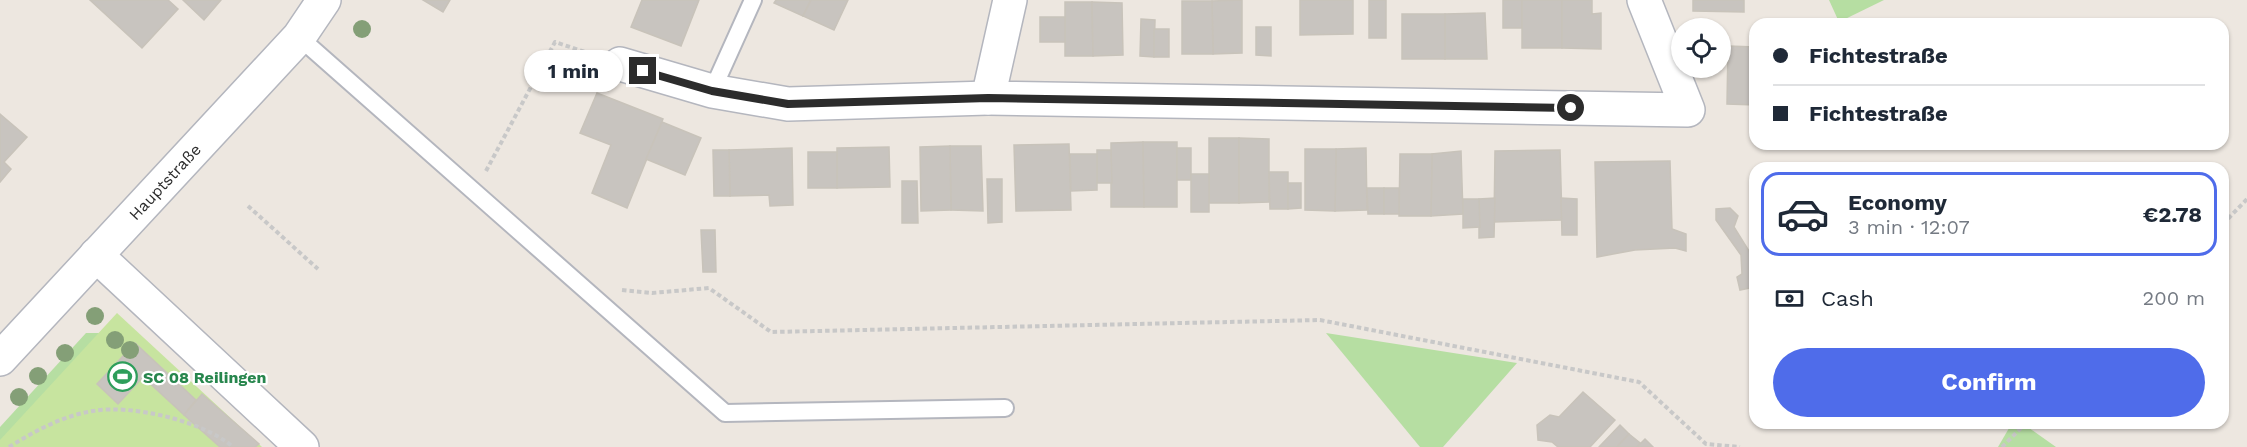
<!DOCTYPE html>
<meta charset="utf-8">
<style>
:root{--surface:#fff;--page:#f6f6f7;--text:#1f2937;--muted:#747a83;--line:#e0e1e3;--accent:#4f6cea}
body{margin:0;font-family:"Work Sans",sans-serif;background:var(--page);color:var(--text);height:100vh;display:flex;flex-direction:column;font-size:22px;white-space:nowrap}
*{box-sizing:border-box;margin:0}
p{font-size:20px;color:var(--muted)}
.icon{flex:none;width:33px;height:33px;fill:none;stroke:currentColor;stroke-width:2;stroke-linecap:round;stroke-linejoin:round}
.map{position:relative;flex:1;overflow:hidden}
.details{position:absolute;left:1749px;top:162px;width:480px;height:267px;display:flex;flex-direction:column;background:var(--surface);border-radius:18px;box-shadow:0 2px 4px #0004}
.details>*{flex:none}
.guide{position:absolute;left:1749px;top:18px;width:480px;height:132px;border-radius:18px;box-shadow:0 2px 4px #0004;display:grid;align-content:center;height:132px;padding:0 24px;background:var(--surface)}
.tools{position:absolute;left:1671px;top:18px;display:grid;gap:12px}
.tools a{display:grid;place-items:center;width:60px;height:60px;border-radius:50%;background:var(--surface);box-shadow:0 2px 4px #0004;font-size:30px}
.end{position:absolute;width:27px;height:27px;margin:-14px;border:8px solid #2c2c2c;background:#fff;box-shadow:0 0 0 3px #fff}
.from{border-radius:50%}
.bubble{position:absolute;height:42px;border-radius:21px;background:var(--surface);box-shadow:0 2px 4px #0004;font-size:20px;font-weight:700;line-height:42px;text-align:center}
.guide b{display:flex;align-items:center;gap:21px;height:57px;font-size:22px}
.guide b+b{border-top:2px solid var(--line)}
.guide i{width:15px;height:15px;background:var(--text)}
ul{padding:10px 0 0;list-style:none}
li{display:flex;align-items:center;gap:18px;height:84px;margin:0 12px 9px;padding:0 12px;border:3px solid var(--line);border-radius:18px}
li div{flex:1}
li b{display:block;font-size:22px}
li em{font-style:normal;font-weight:700}
li.selected{border-color:var(--accent)}
li>.icon{width:54px;height:54px;stroke-width:1.5}
.pay{display:flex;align-items:center;gap:15px;height:66px;padding:0 24px;font-size:22px}
.pay p{margin-inline-start:auto}
.button{display:flex;gap:12px;margin-top:auto;padding:12px 24px}
.button a{flex:1;height:69px;border-radius:36px;background:var(--accent);color:#fff;font-size:24px;font-weight:700;line-height:69px;text-align:center}
.map>svg:first-child{display:block}
.green{fill:#b6dea2}
.pitch{fill:#c7e49f}
.building{fill:#c8c4bf;stroke:#c8c3ba;stroke-width:1.5}
.lines{fill:none;stroke-linecap:round;stroke-linejoin:round}
.lane-casing{stroke:#b4b6be;stroke-width:20}
.street-casing{stroke:#b4b6be;stroke-width:36}
.secondary-casing{stroke:#b4b6be;stroke-width:36}
.path{stroke:#c8c8c8;stroke-width:4;stroke-dasharray:4.5 3;stroke-linecap:butt}
.lane{stroke:#fff;stroke-width:16}
.street{stroke:#fff;stroke-width:33}
.secondary{stroke:#fff;stroke-width:33}
.tree{fill:#849f77}
.route{stroke:#2c2c2c;stroke-width:8}
.labels{text-anchor:middle;stroke-width:4.5;stroke-linejoin:round;paint-order:stroke}
.street-label{font-size:16px;fill:#2c2c2c;stroke:#fff}
.leisure-label{font-size:16px;font-weight:bold;fill:#27864d;stroke:#fff;text-anchor:start}
</style>
<div class="map">
<svg width="2247" height="447" viewBox="0 0 2247 447">
<rect width="100%" height="100%" fill="#ede7e0"/>
<g class="green">
<polygon points="1829,0 1884,0 1839,22"/>
<polygon points="86,333 123,333 0,447 0,427"/>
<polygon points="1326,333 1517,363 1443,447 1420,447"/>
<polygon points="2012,423 2022,423 2056,447 1998,447"/>
</g>
<polygon class="pitch" points="117,313 262,447 0,447 0,440"/>
<g class="building">
<polygon points="90,0 168,0 178,9 142,48"/>
<polygon points="183,0 221,0 204,20"/>
<polygon points="423,0 450,0 443,12"/>
<polygon points="642,0 699,0 681,46 631,27"/>
<polygon points="776,0 811,0 803,16 774,3"/>
<polygon points="811,0 848,0 834,30 803,16"/>
<polygon points="1242,0 1242,53 1213,54 1212,1"/>
<polygon points="1300,0 1353,0 1353,34 1300,35"/>
<rect x="1369" y="0" width="17" height="38"/>
<rect x="1503" y="0" width="19" height="28"/>
<rect x="1522" y="0" width="40" height="48"/>
<polygon points="1562,0 1592,0 1592,14 1601,13 1601,49 1562,48"/>
<polygon points="1693,0 1744,0 1744,12 1693,11"/>
<polygon points="1182,1 1212,1 1213,54 1182,54"/>
<polygon points="1065,2 1092,2 1093,56 1065,56"/>
<polygon points="1092,2 1122,3 1123,55 1093,56"/>
<polygon points="1485,13 1487,59 1445,59 1445,14"/>
<rect x="1402" y="14" width="43" height="45"/>
<rect x="1040" y="17" width="25" height="25"/>
<polygon points="1141,19 1155,20 1154,57 1140,56"/>
<polygon points="1256,27 1271,27 1271,56 1256,55"/>
<rect x="1154" y="29" width="15" height="28"/>
<polygon points="1728,46 1755,47 1755,105 1727,104"/>
<polygon points="597,93 663,119 627,208 592,193 611,145 580,133"/>
<polygon points="0,114 27,137 4,162 11,169 0,182"/>
<polygon points="662,122 701,138 685,175 646,159"/>
<rect x="1209" y="138" width="30" height="65"/>
<polygon points="1239,138 1269,139 1269,202 1239,203"/>
<polygon points="1143,142 1144,207 1111,207 1111,143"/>
<polygon points="1143,142 1177,142 1177,207 1144,207"/>
<polygon points="1069,144 1071,210 1016,211 1014,145"/>
<polygon points="1844,144 1886,144 1886,148 1845,149"/>
<polygon points="950,146 981,146 983,211 951,210"/>
<polygon points="950,146 951,210 921,211 920,147"/>
<polygon points="889,147 890,187 837,188 837,148"/>
<polygon points="792,148 793,205 770,206 769,195 730,196 729,150"/>
<rect x="1177" y="148" width="14" height="32"/>
<polygon points="1366,148 1367,210 1335,211 1336,149"/>
<polygon points="1305,149 1336,149 1335,211 1305,210"/>
<polygon points="713,150 729,150 730,196 714,196"/>
<polygon points="1097,150 1111,150 1112,183 1097,183"/>
<polygon points="1560,150 1562,220 1494,222 1495,151"/>
<polygon points="1461,151 1463,214 1431,216 1432,154"/>
<rect x="808" y="152" width="29" height="36"/>
<polygon points="1070,154 1097,154 1097,190 1071,191"/>
<polygon points="1400,154 1432,154 1431,216 1399,216"/>
<polygon points="1670,161 1672,229 1686,234 1686,251 1675,248 1635,250 1597,257 1595,162"/>
<polygon points="1893,166 1893,168 1823,168"/>
<polygon points="1269,172 1288,172 1288,209 1270,209"/>
<rect x="1191" y="174" width="18" height="38"/>
<polygon points="987,179 1002,179 1002,222 988,223"/>
<polygon points="902,181 917,181 918,223 902,223"/>
<polygon points="1288,183 1301,183 1301,208 1288,209"/>
<polygon points="1367,188 1384,188 1384,214 1368,214"/>
<rect x="1384" y="188" width="15" height="26"/>
<polygon points="1495,198 1494,237 1479,238 1479,199"/>
<polygon points="1561,198 1577,199 1577,235 1562,235"/>
<polygon points="1463,199 1479,199 1480,227 1463,228"/>
<polygon points="1730,208 1738,216 1734,227 1752,256 1755,256 1755,287 1740,290 1737,277 1742,274 1741,255 1716,220 1716,209"/>
<polygon points="701,230 715,230 716,272 703,272"/>
<polygon points="135,343 196,400 184,415 143,377 118,404 97,384"/>
<polygon points="1583,392 1615,420 1590,447 1558,447 1552,442 1538,440 1537,425 1550,415 1559,417"/>
<polygon points="202,394 259,444 255,447 220,447 184,415"/>
<polygon points="1620,425 1629,434 1617,447 1599,447"/>
<polygon points="1629,434 1640,443 1637,447 1617,447"/>
<polygon points="1645,439 1653,447 1637,447"/>
</g>
<g class="lines">
<defs>
<g id="lane">
<polyline points="299,37 725,413 1005,408"/>
<polyline points="712,91 753,0"/>
</g>
<g id="street">
<polyline points="1010,0 988,98 1688,110 1644,0"/>
<polyline points="620,64 712,91 788,104 988,98"/>
<polyline points="96,255 302,447"/>
</g>
<g id="secondary">
<path id="s1" d="M0,359l299,-322 25,-37"/>
</g>
</defs>
<use href="#lane" class="lane-casing"/>
<use href="#street" class="street-casing"/>
<use href="#secondary" class="secondary-casing"/>
<g class="path">
<polyline points="486,171 555,42 591,54"/>
<polyline points="248,206 318,269"/>
<polyline points="2223,224 2247,199"/>
<polyline points="622,290 652,293 709,288 771,332 1320,320 1639,382 1706,444 1740,447"/>
<path d="M9,447c26,-16 53,-31 84,-36 39,-7 110,10 140,36"/>
<polyline points="2002,447 2026,423"/>
</g>
<use href="#lane" class="lane"/>
<use href="#street" class="street"/>
<use href="#secondary" class="secondary"/>
</g>
<g class="tree">
<circle cx="362" cy="29" r="9"/>
<circle cx="95" cy="316" r="9"/>
<circle cx="115" cy="340" r="9"/>
<circle cx="130" cy="350" r="9"/>
<circle cx="65" cy="353" r="9"/>
<circle cx="38" cy="376" r="9"/>
<circle cx="19" cy="397" r="9"/>
</g>
<g class="lines">
<polyline class="route" points="643,71 712,91 788,104 988,98 1571,108"/>
</g>
<defs>
<symbol id="stadium-ring" viewBox="-11 -11 22 22"><circle r="9.5" fill="#fff" stroke="#2e9e5b" stroke-width="1.5"/><path d="M0-5a6.5 5 0 1 0 0 10a6.5 5 0 1 0 0-10ZM-3.5-1.8h7v3.6h-7Z" fill="#2e9e5b"/></symbol>
</defs>
<g fill-rule="evenodd">
<use href="#stadium-ring" x="106" y="360" width="33" height="33"/>
</g>
<g class="labels">
<g class="street-label">
<text dy="6" stroke="none"><textPath href="#s1" startOffset="242">Hauptstraße</textPath></text>
</g>
<g class="leisure-label">
<text x="143" y="383">SC 08 Reilingen</text>
</g>
</g>
</svg>
<div class="tools">
<a><svg class="icon" aria-label="locate" viewBox="0 0 24 24"><circle cx="12" cy="12" r="6"/><path d="M12 2v4M12 18v4M2 12h4M18 12h4"/></svg></a>
</div>
<i class="end from" style="left:1571px;top:108px"></i>
<i class="end" style="left:643px;top:71px"></i>
<div class="bubble" style="left:524px;top:50px;width:99px">1 min</div>
<div class="guide">
<b><i class="from"></i>Fichtestraße</b>
<b><i></i>Fichtestraße</b>
</div>
<section class="details">
<ul>
<li class="selected"><svg class="icon" aria-label="car" viewBox="0 0 24 24"><path d="M5 17H2v-5l4-1 3-4h7l3 4 3 1v5h-3M9 17h6M6 11h13"/><circle cx="7" cy="17" r="2"/><circle cx="17" cy="17" r="2"/></svg><div><b>Economy</b><p>3 min · 12:07</p></div><em>€2.78</em></li>
</ul>
<div class="pay"><svg class="icon" aria-label="cash" viewBox="0 0 24 24"><path d="M3 7h18v10H3z"/><circle cx="12" cy="12" r="2"/></svg>Cash<p>200 m</p></div>
<div class="button"><a>Confirm</a></div>
</section>
</div>
